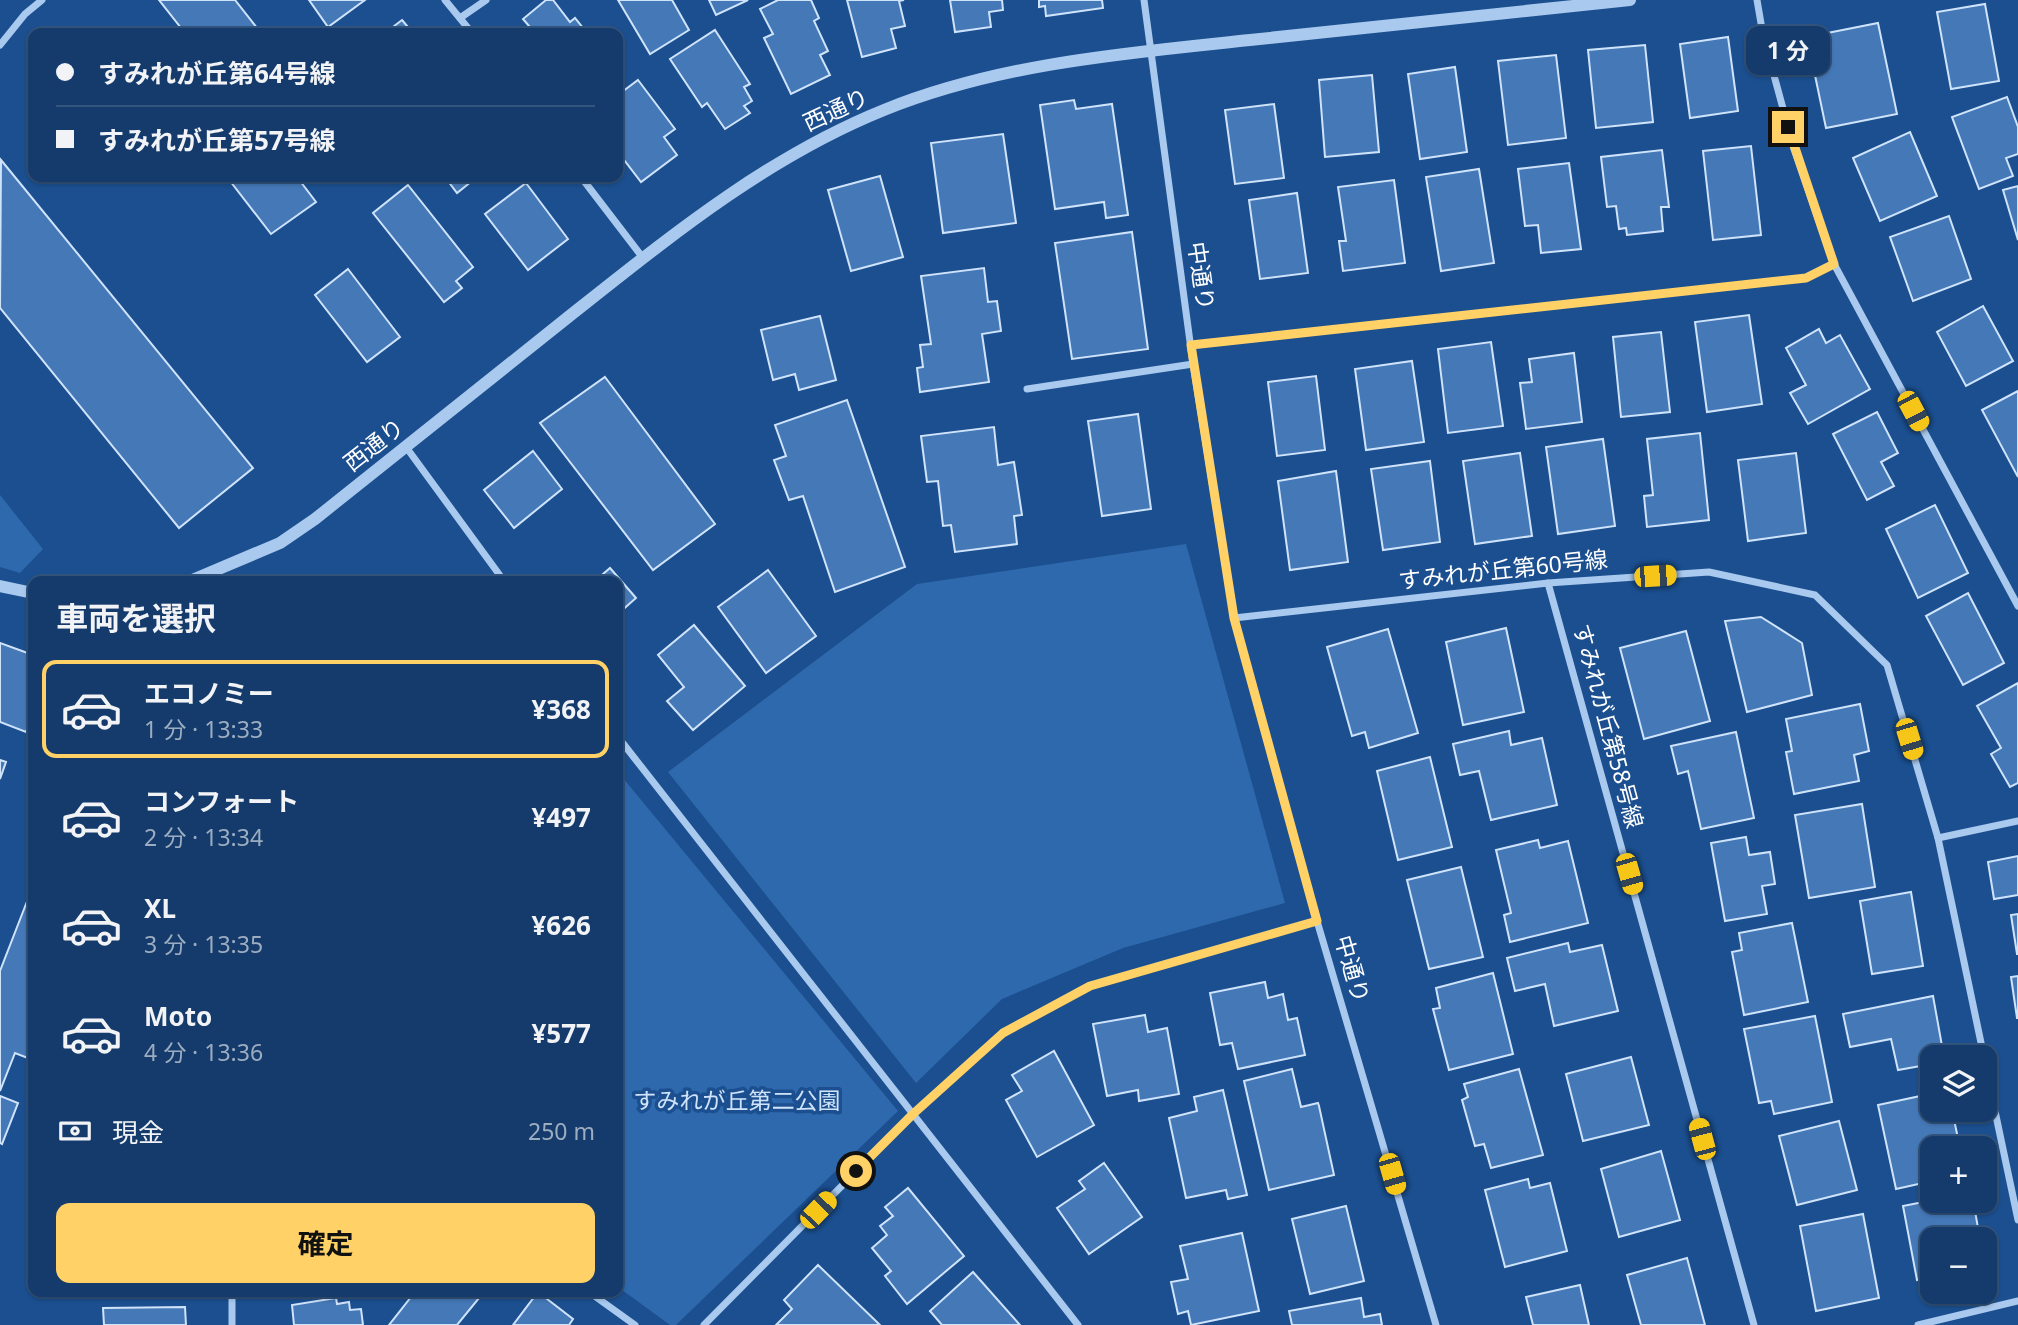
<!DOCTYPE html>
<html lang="ja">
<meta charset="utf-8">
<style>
:root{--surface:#143b6b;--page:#1d4271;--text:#f1f3f6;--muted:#9dadc1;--line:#33557e;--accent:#ffd166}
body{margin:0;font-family:"Noto Sans","Noto Sans JP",sans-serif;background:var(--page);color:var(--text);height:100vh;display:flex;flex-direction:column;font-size:26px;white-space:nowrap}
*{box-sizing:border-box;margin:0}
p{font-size:23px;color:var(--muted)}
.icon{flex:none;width:38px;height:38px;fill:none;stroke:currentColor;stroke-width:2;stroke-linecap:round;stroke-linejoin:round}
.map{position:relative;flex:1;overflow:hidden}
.drawer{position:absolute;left:28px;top:576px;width:595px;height:721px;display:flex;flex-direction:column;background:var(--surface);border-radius:14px;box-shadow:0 2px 5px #0004,0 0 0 2px var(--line)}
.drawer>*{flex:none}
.banner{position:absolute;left:28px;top:28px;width:595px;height:154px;border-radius:14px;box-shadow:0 2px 5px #0004,0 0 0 2px var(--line);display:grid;align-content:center;height:154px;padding:0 28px;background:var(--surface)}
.fabs{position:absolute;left:1920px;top:1045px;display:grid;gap:14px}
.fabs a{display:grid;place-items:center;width:77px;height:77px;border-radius:14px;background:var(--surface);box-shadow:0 2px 5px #0004,0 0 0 2px var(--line);font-size:35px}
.end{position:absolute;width:32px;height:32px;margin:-16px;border:9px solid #ffd166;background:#111;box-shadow:0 0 0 4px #111}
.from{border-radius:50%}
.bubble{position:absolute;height:49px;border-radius:14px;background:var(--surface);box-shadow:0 2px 5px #0004,0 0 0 2px var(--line);font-size:23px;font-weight:700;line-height:49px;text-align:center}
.car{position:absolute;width:21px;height:42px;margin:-21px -10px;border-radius:9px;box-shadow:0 0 5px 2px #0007;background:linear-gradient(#f5c518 24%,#345 0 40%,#f5c518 0 76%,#345 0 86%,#f5c518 0)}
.banner b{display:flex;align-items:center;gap:24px;height:66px;font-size:26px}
.banner b+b{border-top:2px solid var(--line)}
.banner i{width:18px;height:18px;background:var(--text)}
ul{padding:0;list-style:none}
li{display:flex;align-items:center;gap:21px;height:98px;margin:0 14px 10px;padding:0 14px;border:4px solid transparent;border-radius:14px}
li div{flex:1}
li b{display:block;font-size:26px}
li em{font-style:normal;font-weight:700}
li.selected{border-color:var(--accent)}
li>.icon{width:63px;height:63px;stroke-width:1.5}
h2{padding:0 28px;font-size:32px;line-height:84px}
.pay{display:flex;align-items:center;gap:18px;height:77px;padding:0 28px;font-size:26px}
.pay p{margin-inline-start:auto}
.button{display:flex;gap:14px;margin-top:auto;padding:14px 28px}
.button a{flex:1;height:80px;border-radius:14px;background:var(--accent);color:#111;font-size:28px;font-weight:700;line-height:80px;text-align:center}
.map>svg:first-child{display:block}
.green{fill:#2e69ad}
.building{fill:#4478b7;stroke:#cfe3fa;stroke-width:2}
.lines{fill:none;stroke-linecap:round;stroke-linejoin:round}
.minor{stroke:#a9c9ee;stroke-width:7}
.tertiary{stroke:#a9c9ee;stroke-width:12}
.route{stroke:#ffd166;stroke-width:9}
.labels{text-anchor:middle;stroke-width:7;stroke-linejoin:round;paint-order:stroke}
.street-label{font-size:23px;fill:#fff;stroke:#1b4f8f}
.park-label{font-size:23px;fill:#cfe3fa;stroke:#1b4f8f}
</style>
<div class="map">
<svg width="2018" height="1325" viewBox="0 0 2018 1325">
<rect width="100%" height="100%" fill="#1b4f8f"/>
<g class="green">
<polygon points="0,495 43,549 20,573 0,567"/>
<polygon points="1186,544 1285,903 1123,948 1002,999 916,1083 668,772 917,584"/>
<polygon points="618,772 898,1111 676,1325 670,1325 618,1287"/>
</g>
<g class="building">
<polygon points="159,0 235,0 261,33 185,33"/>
<polygon points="309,0 365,0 328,27"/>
<polygon points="546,0 553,0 570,22 575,18 587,33 535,33 523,19"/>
<polygon points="618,0 672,0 689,30 650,54"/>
<polygon points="709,0 748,0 716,15"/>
<polygon points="778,0 811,0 819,18 814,21 828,51 820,55 830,75 791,94 764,38 773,34 760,9"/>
<polygon points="847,0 904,0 899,1 905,26 891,29 896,48 862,57"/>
<polygon points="950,0 1002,0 1003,10 989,12 991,27 955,32"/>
<polygon points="1039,0 1102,0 1103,8 1046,16 1045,6 1039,7"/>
<polygon points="1985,4 1999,81 1951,89 1937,12"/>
<polygon points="402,20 413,33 385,33"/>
<polygon points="1878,23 1897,114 1826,128 1807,37"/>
<polygon points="715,30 750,84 744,87 752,101 744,106 750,113 725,129 707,103 702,107 670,59"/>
<polygon points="1728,37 1738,111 1690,118 1680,44"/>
<polygon points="1645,45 1653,122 1596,128 1588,50"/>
<polygon points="1556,55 1566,138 1508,145 1498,61"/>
<polygon points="1455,67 1467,152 1420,159 1408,74"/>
<polygon points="1372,75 1379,152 1325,157 1319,80"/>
<polygon points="638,80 675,129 664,137 677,155 641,182 618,152 618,95"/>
<polygon points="2007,97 2018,127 2018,154 2006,158 2013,176 1979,189 1952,117"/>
<polygon points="1074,100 1076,109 1112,104 1128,215 1106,218 1104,202 1055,209 1040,105"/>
<polygon points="1274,104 1284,178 1235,184 1225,110"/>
<polygon points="1910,132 1937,196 1880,221 1853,158"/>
<polygon points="1003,134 1016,223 943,233 931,143"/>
<polygon points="1751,146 1761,235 1713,240 1703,151"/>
<polygon points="1662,150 1669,207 1661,207 1663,231 1627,235 1626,228 1619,229 1616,206 1607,207 1601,157"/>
<polygon points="1,160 253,468 179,528 0,308"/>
<polygon points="1569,163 1581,249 1541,253 1538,225 1525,226 1518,169"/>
<polygon points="1479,169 1494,263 1441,271 1426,177"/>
<polygon points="880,176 903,257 851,271 828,190"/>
<polygon points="227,177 297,177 316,202 271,234"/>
<polygon points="445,177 477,177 457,193"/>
<polygon points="1394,180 1405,263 1343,271 1339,241 1346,241 1338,187"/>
<polygon points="526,183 568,239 528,270 485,214"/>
<polygon points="408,185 473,267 456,281 462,288 444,302 373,213"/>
<polygon points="2018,186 2018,240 2003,190"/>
<polygon points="1297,193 1308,273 1260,279 1249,200"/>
<polygon points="1949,216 1971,279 1913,301 1890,237"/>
<polygon points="1132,232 1148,349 1072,359 1055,243"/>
<polygon points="984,268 988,302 997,301 1001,331 982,334 989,382 920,392 917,368 923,367 920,345 931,344 921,276"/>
<polygon points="348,269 400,337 367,362 315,295"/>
<polygon points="1983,306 2013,361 1966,386 1937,332"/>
<polygon points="1749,315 1762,404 1707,412 1695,322"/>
<polygon points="820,316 836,380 799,390 795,374 773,380 761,330"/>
<polygon points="1819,329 1826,343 1840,335 1870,389 1808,424 1790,393 1806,385 1786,348"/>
<polygon points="1661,332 1670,412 1621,417 1613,337"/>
<polygon points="1491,342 1503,426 1448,433 1438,349"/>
<polygon points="1574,353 1582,422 1526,429 1520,383 1532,382 1529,359"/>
<polygon points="1412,361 1424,442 1366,450 1355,369"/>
<polygon points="1316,376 1325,450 1277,456 1268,382"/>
<polygon points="605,377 715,524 653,570 540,423"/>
<polygon points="2018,391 2018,477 1982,410"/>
<polygon points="847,400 905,567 835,592 803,496 789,500 774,460 786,456 775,425"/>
<polygon points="1877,412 1898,453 1881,462 1894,486 1867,500 1833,434"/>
<polygon points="1138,414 1151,509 1102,516 1088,421"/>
<polygon points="994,427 998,465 1014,462 1022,515 1014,516 1017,544 955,552 951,525 943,526 938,481 927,482 921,436"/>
<polygon points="1700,433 1709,520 1647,527 1644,496 1653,495 1647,439"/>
<polygon points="1603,439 1615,526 1558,534 1546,447"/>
<polygon points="533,451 562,489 514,528 484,490"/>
<polygon points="1520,453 1532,536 1475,544 1463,461"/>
<polygon points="1796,453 1806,533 1748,541 1738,460"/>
<polygon points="1430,461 1440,542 1383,550 1371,469"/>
<polygon points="1336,471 1348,562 1290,570 1278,481"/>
<polygon points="1935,505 1968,573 1918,598 1886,529"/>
<polygon points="610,568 636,598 618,614 618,581 595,581"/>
<polygon points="768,570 816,636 766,673 718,607"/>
<polygon points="1968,593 2004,663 1963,685 1926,616"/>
<polygon points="1761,617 1802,643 1812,695 1747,712 1725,621"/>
<polygon points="694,625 745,686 693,730 667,701 684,687 658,655"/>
<polygon points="1506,628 1524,712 1463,725 1446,642"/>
<polygon points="1388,629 1418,733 1369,748 1365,732 1352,736 1327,647"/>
<polygon points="1686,631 1710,721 1644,739 1620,648"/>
<polygon points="0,643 33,655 33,712 26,732 0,722"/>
<polygon points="2018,683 2018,783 2010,787 1991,754 2001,748 1977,706"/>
<polygon points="1860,704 1869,751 1854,755 1859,781 1794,794 1786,752 1792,751 1786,719"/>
<polygon points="1509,731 1511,745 1542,738 1557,805 1491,820 1479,771 1460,775 1453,744"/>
<polygon points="1736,732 1754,818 1701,829 1688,771 1678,774 1671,746"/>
<polygon points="1430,757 1452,847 1398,860 1377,771"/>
<polygon points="0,760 6,762 0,779"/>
<polygon points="1862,804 1875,887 1809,898 1795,815"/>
<polygon points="1746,837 1749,855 1770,852 1775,884 1762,886 1767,914 1725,921 1711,843"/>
<polygon points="1538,840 1540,848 1568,841 1588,923 1510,942 1504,915 1511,913 1496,850"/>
<polygon points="2018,856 2018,895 1994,899 1988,862"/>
<polygon points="1461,867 1483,957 1429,969 1407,880"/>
<polygon points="33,886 33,1060 15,1053 0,1091 0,971"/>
<polygon points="1911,892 1923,966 1872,974 1860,901"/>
<polygon points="2018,914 2018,954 2017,954 2011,915"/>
<polygon points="1792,923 1808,1002 1744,1015 1732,952 1742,950 1739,933"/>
<polygon points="1568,943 1570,952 1602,945 1618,1011 1554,1026 1545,984 1515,991 1507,958"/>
<polygon points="1493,973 1513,1054 1449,1070 1433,1009 1440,1008 1436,988"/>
<polygon points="2018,976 2018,1018 2017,1018 2011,977"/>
<polygon points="1265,982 1268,998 1283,994 1288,1020 1297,1018 1305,1055 1238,1069 1232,1043 1220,1045 1210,993"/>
<polygon points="1933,996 1944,1057 1932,1057 1932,1064 1898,1070 1891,1039 1850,1047 1843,1014"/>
<polygon points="1145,1015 1148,1032 1167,1028 1179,1094 1139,1101 1138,1090 1107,1096 1093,1024"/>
<polygon points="1815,1016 1832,1102 1774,1114 1771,1101 1759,1103 1744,1029"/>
<polygon points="1054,1051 1094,1125 1037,1157 1006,1100 1022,1091 1012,1075"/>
<polygon points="1631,1057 1649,1125 1583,1141 1566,1074"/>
<polygon points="1292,1069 1301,1107 1318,1103 1319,1106 1334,1175 1269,1190 1244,1081"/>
<polygon points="1519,1069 1543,1155 1491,1168 1484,1144 1475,1146 1462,1100 1468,1097 1464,1084"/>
<polygon points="1223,1090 1247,1195 1228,1199 1226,1190 1186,1198 1169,1118 1197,1111 1194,1097"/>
<polygon points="1925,1095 1930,1114 1952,1110 1960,1148 1932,1148 1932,1181 1896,1189 1878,1105"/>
<polygon points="0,1096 18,1103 2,1144 0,1143"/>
<polygon points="1839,1121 1857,1190 1797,1205 1779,1136"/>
<polygon points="1661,1151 1680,1220 1619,1237 1601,1169"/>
<polygon points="1104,1163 1142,1217 1089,1254 1057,1208 1085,1189 1079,1181"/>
<polygon points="1528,1179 1530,1188 1550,1183 1567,1251 1505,1267 1485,1190"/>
<polygon points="908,1188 964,1256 907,1304 885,1276 891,1271 872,1248 887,1235 880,1226 893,1216 885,1207"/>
<polygon points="1933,1200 1973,1200 1980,1239 1932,1239 1932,1277 1917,1280 1903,1206"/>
<polygon points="1346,1206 1364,1281 1310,1294 1292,1219"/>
<polygon points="1863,1214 1879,1298 1816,1311 1800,1226"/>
<polygon points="1242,1233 1259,1311 1191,1325 1188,1311 1178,1314 1171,1282 1188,1279 1180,1246"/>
<polygon points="1687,1258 1705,1325 1641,1325 1627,1275"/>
<polygon points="818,1265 880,1325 776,1325 792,1309 784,1300"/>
<polygon points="973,1272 1020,1325 942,1325 930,1311"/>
<polygon points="1580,1285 1589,1325 1533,1325 1526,1297"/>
<polygon points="415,1292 484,1292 457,1325 389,1325"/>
<polygon points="538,1292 573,1319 569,1325 513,1325"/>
<polygon points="336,1298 337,1304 349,1302 350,1310 361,1309 363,1325 294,1325 292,1305"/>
<polygon points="1361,1298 1364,1317 1380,1314 1382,1325 1292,1325 1289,1311"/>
<polygon points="185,1307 186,1325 104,1325 103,1308"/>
</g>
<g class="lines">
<g class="minor">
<polyline points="445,0 472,33"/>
<polyline points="1144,0 1193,364 1234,618 1317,921 1436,1325"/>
<polyline points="1757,0 1763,35 1794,149 1834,264 2018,606"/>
<polyline points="460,18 486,0"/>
<polyline points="0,45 25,14 42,0"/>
<polyline points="581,177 643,258"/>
<polyline points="1191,345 1806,278 1834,264"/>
<polyline points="1027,389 1193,364"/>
<polyline points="406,447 504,581"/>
<polyline points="1548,583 1754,1325"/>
<polyline points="1234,618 1548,583 1709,572 1815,595 1887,665 1938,838 1984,1057"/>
<polyline points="618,737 1078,1325"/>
<polyline points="1938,838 2018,821"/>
<polyline points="1984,1059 2018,1220"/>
<polyline points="232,1292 232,1325"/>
<polyline points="589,1292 635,1325"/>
<polyline points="704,1325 913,1114 1003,1033 1090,986 1317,921"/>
<polyline points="1918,1325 2018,1301"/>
</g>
<g class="tertiary">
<path d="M190,581l90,-38 35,-24c84,-66 168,-133 252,-201 100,-79 198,-160 317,-208 116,-47 243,-57 366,-70 127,-13 253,-27 380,-40"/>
<polyline points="0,586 33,593"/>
</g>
</g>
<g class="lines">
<polyline class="route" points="856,1171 913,1114 1003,1033 1090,986 1317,921 1234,618 1191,345 1806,278 1834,264 1788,127"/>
</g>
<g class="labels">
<g class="street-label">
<text transform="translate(836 110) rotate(-25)" y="8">西通り</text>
<text transform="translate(1201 276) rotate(82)" y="8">中通り</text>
<text transform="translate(374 445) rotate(-38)" y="8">西通り</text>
<text transform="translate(1503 570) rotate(-6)" y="8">すみれが丘第60号線</text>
<text transform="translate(1608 726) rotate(75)" y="8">すみれが丘第58号線</text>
<text transform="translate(1352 969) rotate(74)" y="8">中通り</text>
</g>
<g class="park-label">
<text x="737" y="1109">すみれが丘第二公園</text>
</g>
</g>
</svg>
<div class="fabs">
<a><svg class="icon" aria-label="layers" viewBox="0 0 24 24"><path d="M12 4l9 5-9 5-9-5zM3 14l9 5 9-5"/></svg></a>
<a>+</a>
<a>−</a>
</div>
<i class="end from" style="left:856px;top:1171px"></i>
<i class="end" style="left:1788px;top:127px"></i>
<div class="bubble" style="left:1746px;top:26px;width:84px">1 分</div>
<i class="car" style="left:1913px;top:411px;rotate:152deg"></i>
<i class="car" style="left:1655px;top:576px;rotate:86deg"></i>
<i class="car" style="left:1909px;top:739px;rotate:163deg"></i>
<i class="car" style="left:1629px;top:874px;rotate:164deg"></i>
<i class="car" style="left:1702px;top:1139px;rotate:345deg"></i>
<i class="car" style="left:1392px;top:1174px;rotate:164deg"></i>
<i class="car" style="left:818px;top:1210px;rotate:44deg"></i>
<div class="banner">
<b><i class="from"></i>すみれが丘第64号線</b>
<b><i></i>すみれが丘第57号線</b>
</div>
<section class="drawer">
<h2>車両を選択</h2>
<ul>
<li class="selected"><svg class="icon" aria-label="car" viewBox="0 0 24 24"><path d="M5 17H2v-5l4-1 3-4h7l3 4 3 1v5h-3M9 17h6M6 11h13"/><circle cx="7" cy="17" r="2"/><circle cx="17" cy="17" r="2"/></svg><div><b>エコノミー</b><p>1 分 · 13:33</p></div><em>¥368</em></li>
<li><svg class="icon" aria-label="car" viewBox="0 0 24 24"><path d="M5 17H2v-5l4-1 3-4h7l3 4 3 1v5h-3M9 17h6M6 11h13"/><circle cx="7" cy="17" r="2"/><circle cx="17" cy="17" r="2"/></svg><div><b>コンフォート</b><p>2 分 · 13:34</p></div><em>¥497</em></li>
<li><svg class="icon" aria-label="car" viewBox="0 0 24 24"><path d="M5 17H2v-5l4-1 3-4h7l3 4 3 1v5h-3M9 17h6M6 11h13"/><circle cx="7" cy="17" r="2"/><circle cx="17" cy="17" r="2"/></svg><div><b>XL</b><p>3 分 · 13:35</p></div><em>¥626</em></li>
<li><svg class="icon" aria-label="car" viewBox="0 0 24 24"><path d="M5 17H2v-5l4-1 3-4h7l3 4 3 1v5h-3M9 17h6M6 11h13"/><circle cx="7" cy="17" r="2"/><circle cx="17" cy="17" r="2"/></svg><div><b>Moto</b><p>4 分 · 13:36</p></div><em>¥577</em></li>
</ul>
<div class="pay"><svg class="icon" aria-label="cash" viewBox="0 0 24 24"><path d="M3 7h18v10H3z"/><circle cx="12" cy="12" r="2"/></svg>現金<p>250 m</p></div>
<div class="button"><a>確定</a></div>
</section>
</div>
